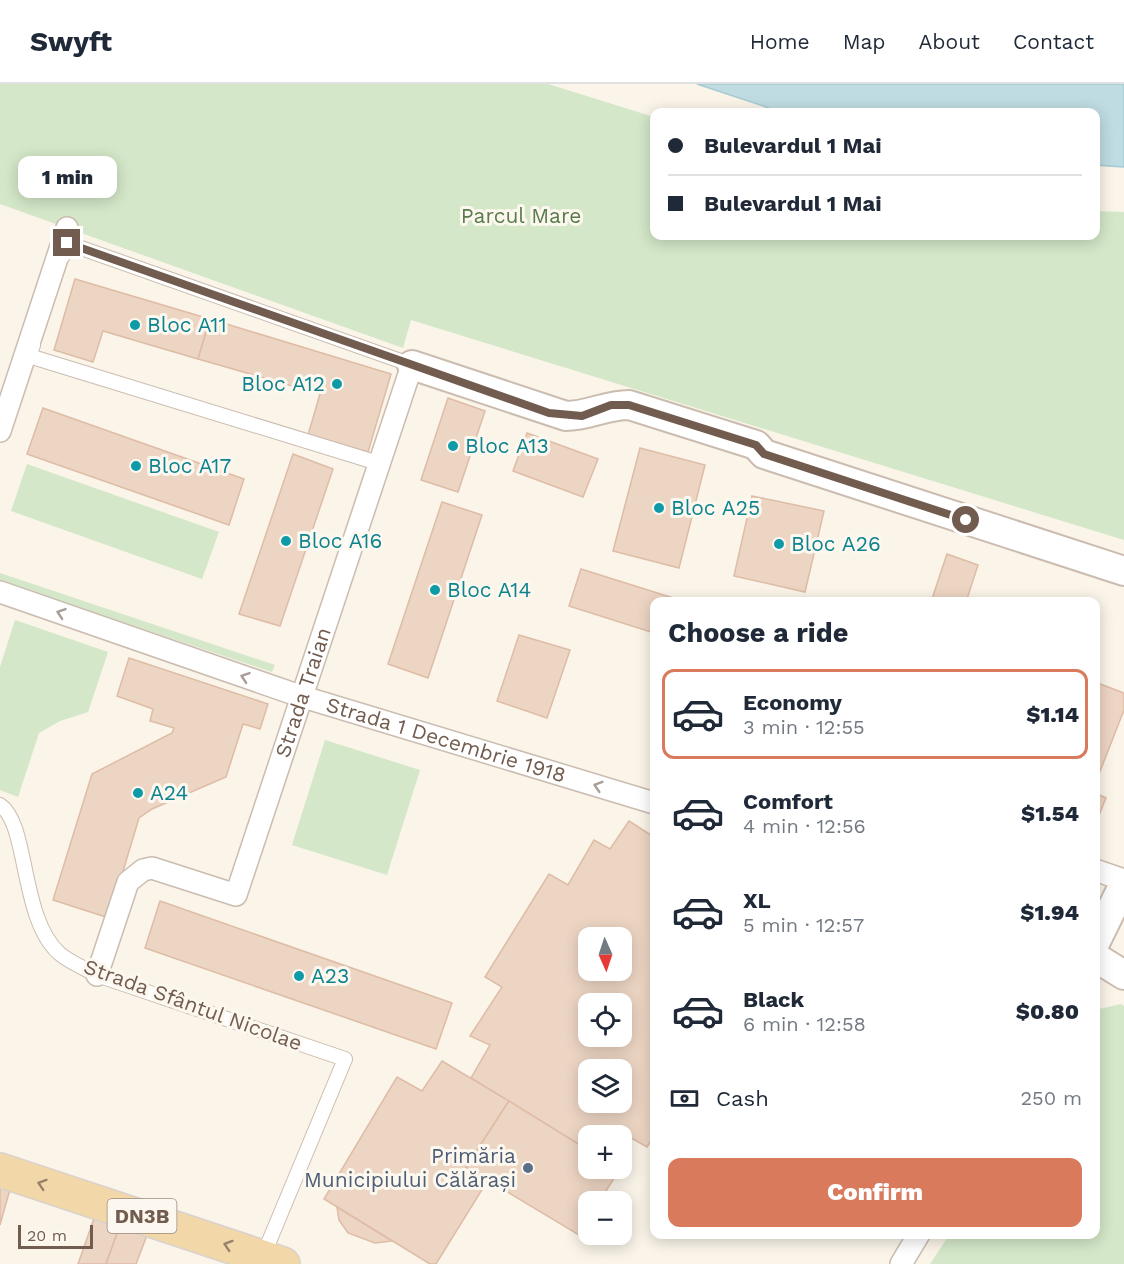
<!DOCTYPE html>
<meta charset="utf-8">
<style>
:root{--surface:#fff;--page:#f2f2f3;--text:#1f2937;--muted:#747a83;--line:#e0e1e3;--accent:#d87a5b}
body{margin:0;font-family:"Work Sans",sans-serif;background:var(--page);color:var(--text);height:100vh;display:flex;flex-direction:column;font-size:22px;white-space:nowrap}
*{box-sizing:border-box;margin:0}
p{font-size:20px;color:var(--muted)}
.icon{flex:none;width:33px;height:33px;fill:none;stroke:currentColor;stroke-width:2;stroke-linecap:round;stroke-linejoin:round}
.map{position:relative;flex:1;overflow:hidden}
.panel{position:absolute;left:650px;top:513px;width:450px;height:642px;display:flex;flex-direction:column;background:var(--surface);border-radius:12px;box-shadow:0 3px 15px #0003}
.panel>*{flex:none}
.top-card{position:absolute;left:650px;top:24px;width:450px;height:132px;border-radius:12px;box-shadow:0 3px 15px #0003;display:grid;align-content:center;height:132px;padding:0 18px;background:var(--surface)}
.needle{width:39px;rotate:177deg}
.buttons{position:absolute;left:578px;top:843px;display:grid;gap:12px}
.buttons a{display:grid;place-items:center;width:54px;height:54px;border-radius:12px;background:var(--surface);box-shadow:0 3px 15px #0003;font-size:30px}
.scale{position:absolute;left:18px;bottom:15px;width:75px;box-sizing:border-box;padding-left:6px;border:3px solid #725c4f;border-top:0;font-size:16px;line-height:21px;white-space:nowrap;color:#725c4f;-webkit-text-stroke:4px #fdf8ef;paint-order:stroke}
.end{position:absolute;width:27px;height:27px;margin:-14px;border:8px solid #725c4f;background:#fff;box-shadow:0 0 0 3px #fff}
.from{border-radius:50%}
.bubble{position:absolute;height:42px;border-radius:12px;background:var(--surface);box-shadow:0 3px 15px #0003;font-size:20px;font-weight:800;line-height:42px;text-align:center}
.top-card b{display:flex;align-items:center;gap:21px;height:57px;font-size:22px}
.top-card b+b{border-top:2px solid var(--line)}
.top-card i{width:15px;height:15px;background:var(--text)}
ul{padding:0;list-style:none}
li{display:flex;align-items:center;gap:18px;height:90px;margin:0 12px 9px;padding:0 6px;border:3px solid transparent;border-radius:12px}
li div{flex:1}
li b{display:block;font-size:22px}
li em{font-style:normal;font-weight:800}
li.on{border-color:var(--accent)}
li>.icon{width:54px;height:54px;stroke-width:1.5}
h2{padding:0 18px;font-size:27px;line-height:72px}
.pay{display:flex;align-items:center;gap:15px;height:66px;padding:0 18px;font-size:22px}
.pay p{margin-inline-start:auto}
.action{display:flex;gap:12px;margin-top:auto;padding:12px 18px}
.action a{flex:1;height:69px;border-radius:12px;background:var(--accent);color:#fff;font-size:24px;font-weight:800;line-height:69px;text-align:center}
header{display:flex;align-items:center;gap:36px;box-sizing:border-box;height:84px;padding:0 30px;background:var(--surface);border-bottom:2px solid var(--line)}
header strong{font-size:28px}
nav{display:flex;gap:33px;margin-inline-start:auto;font-size:21px}
.map>svg:first-child{display:block}
.green{fill:#d4e7c8}
.water{fill:#bfdce2;stroke:#a6cbd3;stroke-width:1.5}
.building{fill:#edd5c3;stroke:#debca5;stroke-width:1.5;fill-rule:evenodd}
.lines{fill:none;stroke-linecap:round;stroke-linejoin:round}
.service-casing{stroke:#cbbcb0;stroke-width:16}
.pedestrian-casing{stroke:#cbbcb0;stroke-width:24}
.minor-casing{stroke:#cbbcb0;stroke-width:32}
.primary-casing{stroke:#d8d1ce;stroke-width:36}
.service{stroke:#fff;stroke-width:14}
.pedestrian{stroke:#fff;stroke-width:21}
.minor{stroke:#fff;stroke-width:28}
.primary{stroke:#f2d8a8;stroke-width:33}
.oneway{stroke:#aa9d95}
.oneway2{stroke:#98816a}
.route{stroke:#725c4f;stroke-width:8}
.culture-dot{fill:#0f9aa8;stroke:#fdf8ef;stroke-width:2}
.service-dot{fill:#5c6f8a;stroke:#fdf8ef;stroke-width:2}
.labels{text-anchor:middle;stroke-width:6;stroke-linejoin:round;paint-order:stroke}
.shield{fill:#fdf8ef;stroke:#9c8b7f;stroke-width:1.5}
.shield-label{font-size:20px;font-weight:bold;fill:#725c4f}
.park-label{font-size:21px;fill:#587c4b;stroke:#fdf8ef}
.culture-label{font-size:21px;fill:#0d838f;stroke:#fdf8ef;text-anchor:start}
.street-label{font-size:21px;fill:#725c4f;stroke:#fdf8ef}
.service-label{font-size:21px;fill:#4e5e75;stroke:#fdf8ef;text-anchor:end}
</style>
<header>
<strong>Swyft</strong>
<nav><a>Home</a><a>Map</a><a>About</a><a>Contact</a></nav>
</header>
<div class="map">
<svg width="1124" height="1180" viewBox="0 0 1124 1180">
<rect width="100%" height="100%" fill="#faf4e9"/>
<g class="green">
<polygon points="0,0 548,0 654,33 654,152 1095,152 1095,127 1124,128 1124,456 411,236 403,264 0,120"/>
<polygon points="27,380 219,448 202,495 11,427"/>
<polygon points="0,489 275,581 272,588 0,497"/>
<polygon points="15,536 108,568 88,628 60,637 39,649 18,713 0,706 0,583"/>
<polygon points="325,656 420,686 387,791 292,761"/>
<polygon points="1121,920 1124,922 1124,1180 930,1180 949,1151 1095,1150 1095,926"/>
</g>
<polygon class="water" points="697,0 1124,0 1124,83 1095,81 1095,28 781,28"/>
<g class="building">
<polygon points="75,195 210,235 198,275 103,247 93,278 54,266"/>
<polygon points="210,235 391,290 368,368 308,351 320,310 198,275"/>
<polygon points="448,314 485,327 458,408 421,396"/>
<polygon points="43,324 244,395 229,441 27,370"/>
<polygon points="527,349 598,375 583,413 513,387"/>
<polygon points="640,364 705,381 679,484 613,467"/>
<polygon points="293,370 333,385 280,542 239,530"/>
<polygon points="752,412 824,427 805,508 734,492"/>
<polygon points="442,418 482,431 428,594 388,580"/>
<polygon points="947,470 978,481 966,518 931,518"/>
<polygon points="581,485 686,518 654,518 654,549 569,522"/>
<polygon points="519,551 570,566 547,634 497,617"/>
<polygon points="129,574 268,620 260,645 243,640 226,693 152,725 139,734 109,834 53,816 92,690 172,649 174,644 150,637 153,625 117,612"/>
<polygon points="1095,598 1124,609 1124,626 1095,700"/>
<polygon points="1095,709 1106,714 1095,741"/>
<path d="M629,737l25,16v298l-7,12 -21,-12 -5,8v-7h-33v14l-117,-72 19,-33 -20,-9 32,-49 -17,-10 64,-103 19,11 26,-45 16,9zM588,854h33v32h-33zM588,920h33v32h-33zM588,986h33v32h-33z"/>
<polygon points="160,817 452,919 436,965 145,864"/>
<polygon points="442,977 509,1017 466,1083 488,1096 436,1180 430,1180 324,1115 397,993 422,1007"/>
<polygon points="509,1017 588,1066 588,1084 620,1085 599,1118 588,1118 588,1136 579,1151 466,1083"/>
<polygon points="0,1095 12,1098 0,1141"/>
<polygon points="337,1123 392,1157 375,1159 348,1149 339,1136"/>
<polygon points="97,1126 122,1136 106,1180 78,1180"/>
<polygon points="122,1136 149,1146 136,1180 106,1180"/>
</g>
<g class="lines">
<defs>
<g id="service">
<polyline points="63,172 67,159 412,281"/>
<polyline points="33,261 29,272 378,379"/>
<path d="M0,721c29,19 20,115 60,149 11,9 26,15 37,21l248,84 -82,197"/>
</g>
<g id="pedestrian">
<polyline points="0,347 67,144"/>
<path id="s1" d="M0,508l300,104 354,107"/>
<polyline points="1095,786 1124,796"/>
<path id="s2" d="M97,891l31,-93 15,-12 9,-2 84,27 176,-530"/>
<polyline points="901,1180 919,1150"/>
</g>
<g id="minor">
<path d="M412,281l154,51c22,0 40,-11 63,-11l127,40 8,9 360,117"/>
<polyline points="1095,859 1124,800"/>
<polyline points="1095,873 1124,891"/>
</g>
<polyline id="primary" points="0,1086 283,1180"/>
</defs>
<use href="#service" class="service-casing"/>
<use href="#pedestrian" class="pedestrian-casing"/>
<use href="#minor" class="minor-casing"/>
<use href="#primary" class="primary-casing"/>
<use href="#service" class="service"/>
<use href="#pedestrian" class="pedestrian"/>
<use href="#minor" class="minor"/>
<use href="#primary" class="primary"/>
</g>
<defs><path id="oneway-chevron" d="M-2-3.5L2.5 0L-2 3.5" fill="none" stroke-width="1.6" stroke-linecap="round" stroke-linejoin="round" transform="scale(1.5)"/></defs>
<g class="oneway">
<use href="#oneway-chevron" transform="translate(61 529) rotate(-161)"/>
<use href="#oneway-chevron" transform="translate(245 593) rotate(-161)"/>
<use href="#oneway-chevron" transform="translate(598 702) rotate(-163)"/>
</g>
<g class="oneway2">
<use href="#oneway-chevron" transform="translate(42 1100) rotate(-162)"/>
<use href="#oneway-chevron" transform="translate(228 1161) rotate(-162)"/>
</g>
<g class="lines">
<polyline class="route" points="67,159 549,329 582,332 611,321 629,321 756,361 764,370 966,436"/>
</g>
<g class="culture-dot">
<circle cx="135" cy="241" r="6"/>
<circle cx="337" cy="300" r="6"/>
<circle cx="453" cy="362" r="6"/>
<circle cx="136" cy="382" r="6"/>
<circle cx="659" cy="424" r="6"/>
<circle cx="286" cy="457" r="6"/>
<circle cx="779" cy="460" r="6"/>
<circle cx="435" cy="506" r="6"/>
<circle cx="138" cy="709" r="6"/>
<circle cx="299" cy="892" r="6"/>
</g>
<circle class="service-dot" cx="528" cy="1084" r="6"/>
<g class="labels">
<rect class="shield" x="107.5" y="1115" width="69" height="34" rx="4.5"/>
<g class="shield-label">
<text x="142" y="1139">DN3B</text>
</g>
<g class="park-label">
<text x="521" y="139">Parcul Mare</text>
</g>
<g class="culture-label">
<text x="147" y="248">Bloc A11</text>
<text x="325" y="307" text-anchor="end">Bloc A12</text>
<text x="465" y="369">Bloc A13</text>
<text x="148" y="389">Bloc A17</text>
<text x="671" y="431">Bloc A25</text>
<text x="298" y="464">Bloc A16</text>
<text x="791" y="467">Bloc A26</text>
<text x="447" y="513">Bloc A14</text>
<text x="150" y="716">A24</text>
<text x="311" y="899">A23</text>
</g>
<g class="street-label">
<text dy="7" stroke="none"><textPath href="#s2" startOffset="428">Strada Traian</textPath></text>
<text dy="7" stroke="none"><textPath href="#s1" startOffset="470">Strada 1 Decembrie 1918</textPath></text>
<text transform="translate(193 921) rotate(20)" y="7">Strada Sfântul Nicolae</text>
</g>
<g class="service-label">
<text x="516" y="1079">Primăria<tspan x="516" dy="24">Municipiului Călărași</tspan></text>
</g>
</g>
</svg>
<div class="buttons">
<a><svg class="needle" viewBox="-14 -14 28 28"><path d="M0-13l5 13h-10z" fill="#e53935"/><path d="M0 13l5-13h-10z" fill="#747a83"/></svg></a>
<a><svg class="icon" aria-label="locate" viewBox="0 0 24 24"><circle cx="12" cy="12" r="6"/><path d="M12 2v4M12 18v4M2 12h4M18 12h4"/></svg></a>
<a><svg class="icon" aria-label="layers" viewBox="0 0 24 24"><path d="M12 4l9 5-9 5-9-5zM3 14l9 5 9-5"/></svg></a>
<a>+</a>
<a>−</a>
</div>
<div class="scale">20 m</div>
<i class="end from" style="left:966px;top:436px"></i>
<i class="end" style="left:67px;top:159px"></i>
<div class="bubble" style="left:18px;top:72px;width:99px">1 min</div>
<div class="top-card">
<b><i class="from"></i>Bulevardul 1 Mai</b>
<b><i></i>Bulevardul 1 Mai</b>
</div>
<section class="panel">
<h2>Choose a ride</h2>
<ul>
<li class="on"><svg class="icon" aria-label="car" viewBox="0 0 24 24"><path d="M5 17H2v-5l4-1 3-4h7l3 4 3 1v5h-3M9 17h6M6 11h13"/><circle cx="7" cy="17" r="2"/><circle cx="17" cy="17" r="2"/></svg><div><b>Economy</b><p>3 min · 12:55</p></div><em>$1.14</em></li>
<li><svg class="icon" aria-label="car" viewBox="0 0 24 24"><path d="M5 17H2v-5l4-1 3-4h7l3 4 3 1v5h-3M9 17h6M6 11h13"/><circle cx="7" cy="17" r="2"/><circle cx="17" cy="17" r="2"/></svg><div><b>Comfort</b><p>4 min · 12:56</p></div><em>$1.54</em></li>
<li><svg class="icon" aria-label="car" viewBox="0 0 24 24"><path d="M5 17H2v-5l4-1 3-4h7l3 4 3 1v5h-3M9 17h6M6 11h13"/><circle cx="7" cy="17" r="2"/><circle cx="17" cy="17" r="2"/></svg><div><b>XL</b><p>5 min · 12:57</p></div><em>$1.94</em></li>
<li><svg class="icon" aria-label="car" viewBox="0 0 24 24"><path d="M5 17H2v-5l4-1 3-4h7l3 4 3 1v5h-3M9 17h6M6 11h13"/><circle cx="7" cy="17" r="2"/><circle cx="17" cy="17" r="2"/></svg><div><b>Black</b><p>6 min · 12:58</p></div><em>$0.80</em></li>
</ul>
<div class="pay"><svg class="icon" aria-label="cash" viewBox="0 0 24 24"><path d="M3 7h18v10H3z"/><circle cx="12" cy="12" r="2"/></svg>Cash<p>250 m</p></div>
<div class="action"><a>Confirm</a></div>
</section>
</div>
